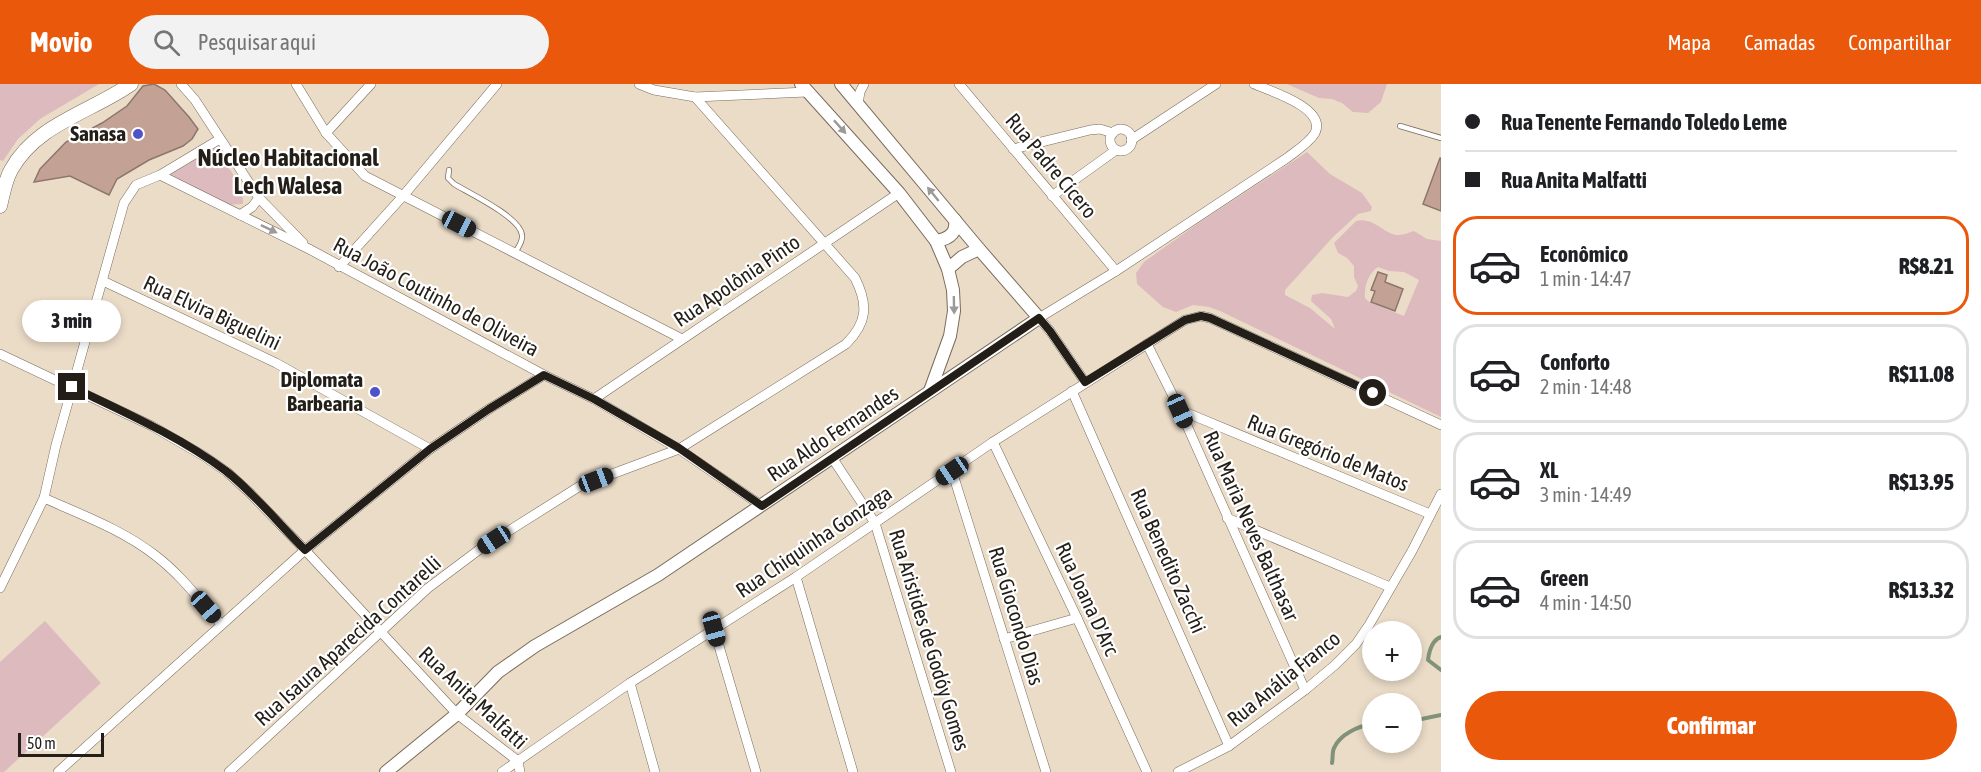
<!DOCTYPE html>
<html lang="pt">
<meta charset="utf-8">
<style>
:root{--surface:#fff;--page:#f2f2f2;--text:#202124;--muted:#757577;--line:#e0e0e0;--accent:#ea580c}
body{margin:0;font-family:"Asap Condensed",sans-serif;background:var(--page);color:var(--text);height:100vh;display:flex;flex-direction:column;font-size:22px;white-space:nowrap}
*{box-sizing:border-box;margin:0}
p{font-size:20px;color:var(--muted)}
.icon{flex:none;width:33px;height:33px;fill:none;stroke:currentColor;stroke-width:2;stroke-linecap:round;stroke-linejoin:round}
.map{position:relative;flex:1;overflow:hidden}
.details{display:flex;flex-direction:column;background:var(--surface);width:540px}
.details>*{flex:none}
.banner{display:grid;align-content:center;height:132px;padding:0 24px;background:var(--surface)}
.tools{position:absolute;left:1362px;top:537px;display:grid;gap:12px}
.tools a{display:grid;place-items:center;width:60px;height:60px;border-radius:50%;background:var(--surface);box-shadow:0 3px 9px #0003;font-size:30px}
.scale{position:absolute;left:18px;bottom:15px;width:86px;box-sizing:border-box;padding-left:6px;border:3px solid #231e17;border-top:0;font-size:16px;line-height:21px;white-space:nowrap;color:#231e17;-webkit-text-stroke:4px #fff;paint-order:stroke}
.end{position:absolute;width:27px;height:27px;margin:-14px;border:8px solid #231e17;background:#fff;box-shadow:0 0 0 3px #fff}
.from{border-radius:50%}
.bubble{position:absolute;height:42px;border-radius:21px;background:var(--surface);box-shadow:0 3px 9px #0003;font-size:20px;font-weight:800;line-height:42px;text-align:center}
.car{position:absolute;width:18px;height:36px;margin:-18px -9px;border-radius:8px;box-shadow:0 0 4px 2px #0007;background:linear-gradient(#222 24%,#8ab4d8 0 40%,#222 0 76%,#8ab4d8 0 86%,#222 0)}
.banner b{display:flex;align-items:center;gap:21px;height:57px;font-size:22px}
.banner b+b{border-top:2px solid var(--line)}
.banner i{width:15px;height:15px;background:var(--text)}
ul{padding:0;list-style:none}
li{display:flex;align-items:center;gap:18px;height:99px;margin:0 12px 9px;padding:0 12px;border:3px solid var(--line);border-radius:24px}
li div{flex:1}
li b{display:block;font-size:22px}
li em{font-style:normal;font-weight:800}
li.selected{border-color:var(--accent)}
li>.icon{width:54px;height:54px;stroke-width:1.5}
.cta{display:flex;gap:12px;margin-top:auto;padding:12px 24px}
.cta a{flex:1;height:69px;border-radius:36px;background:var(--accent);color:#fff;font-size:24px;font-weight:800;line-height:69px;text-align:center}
header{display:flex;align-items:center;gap:36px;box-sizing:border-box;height:84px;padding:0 30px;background:var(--accent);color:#fff}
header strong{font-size:28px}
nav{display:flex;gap:33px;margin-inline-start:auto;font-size:21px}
.search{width:420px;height:54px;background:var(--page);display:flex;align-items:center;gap:15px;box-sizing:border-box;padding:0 21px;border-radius:33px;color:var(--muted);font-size:22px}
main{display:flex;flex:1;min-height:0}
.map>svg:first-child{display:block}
.green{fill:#ddbabe;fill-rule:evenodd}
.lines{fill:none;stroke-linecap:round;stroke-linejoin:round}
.stream{stroke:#809379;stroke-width:4}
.building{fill:#c3a295;stroke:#8c766d;stroke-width:1.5}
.service-casing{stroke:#786b5a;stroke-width:6}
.minor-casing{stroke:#786b5a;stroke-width:10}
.tertiary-casing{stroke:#786b5a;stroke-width:14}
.secondary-casing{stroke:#786b5a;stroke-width:15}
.service{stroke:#fff;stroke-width:4.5}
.minor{stroke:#fff;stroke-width:9}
.tertiary{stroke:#fff;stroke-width:12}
.secondary{stroke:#fff;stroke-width:14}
.oneway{fill:#9c9a97}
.route{stroke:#231e17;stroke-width:8}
.poi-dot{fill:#4e53c9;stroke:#fff;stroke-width:2}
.labels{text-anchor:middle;stroke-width:4.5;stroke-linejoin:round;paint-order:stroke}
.poi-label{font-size:21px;font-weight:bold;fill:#231e17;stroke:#fff;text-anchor:end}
.street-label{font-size:21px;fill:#231e17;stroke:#fff}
.quarter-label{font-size:24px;font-weight:bold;fill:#231e17;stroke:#fff}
</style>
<header>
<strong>Movio</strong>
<div class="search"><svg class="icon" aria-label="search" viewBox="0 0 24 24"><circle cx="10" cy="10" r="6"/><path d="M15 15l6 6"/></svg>Pesquisar aqui</div>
<nav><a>Mapa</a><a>Camadas</a><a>Compartilhar</a></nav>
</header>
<main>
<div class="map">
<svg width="1441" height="688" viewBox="0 0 1441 688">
<rect width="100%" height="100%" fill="#ebdcc8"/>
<g class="green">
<polygon points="0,0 99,0 40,35 18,55 3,77 0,76"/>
<polygon points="1287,0 1387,0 1381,18 1368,29 1353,28 1342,19 1332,15 1319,14"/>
<polygon points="216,63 242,105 243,120 226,121 169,91"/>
<path d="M1307,68l23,22 32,19 10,14 -1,4 -13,3 -25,23 -48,53v5l25,13 25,21 -4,-10 -20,-18 1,-6 10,-2 26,4 8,-6 2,-5 -4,-9v-11l-7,-8 -9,-5 -4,-10 22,-22c18,-5 28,14 43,14 5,0 11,-3 15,-4l13,8 14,2v176l-221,-106 -11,-4 -16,-2 -17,7 -13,-5 -26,-23 -1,-11 8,-11 56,-40zM1378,183l11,4 15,1 15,8 -15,36 -35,-14 -4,-4c-1,-11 3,-25 13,-31z"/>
<polygon points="45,537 101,599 4,688 0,688 0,578"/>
</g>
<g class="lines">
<g class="stream">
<path d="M1441,553c-9,3 -12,15 -13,23l13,10"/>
<polyline points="1412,637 1441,631"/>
<path d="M1332,679c1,-4 0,-11 2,-15 6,-14 25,-22 38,-24"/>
</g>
</g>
<g class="building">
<polygon points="154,0 165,6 189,33 198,45 192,55 183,62 149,76 117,95 109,111 70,92 34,98 40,85 66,58 102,39 127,22 143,2"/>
<polygon points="1440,74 1441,74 1441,127 1423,120"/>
<polygon points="1378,188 1387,191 1385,198 1403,205 1395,227 1371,218 1375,207 1371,206"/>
</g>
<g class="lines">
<defs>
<g id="service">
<polyline points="1400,42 1441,54"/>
<path d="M449,86l-1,8 6,6c15,9 66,33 68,51 1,7 -4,12 -7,18"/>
</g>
<g id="minor">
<polyline points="181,0 195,16 259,114 303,159"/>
<polyline points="296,0 326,49 365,92 682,255"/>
<polyline points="639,0 654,6 695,13 807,8"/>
<polyline points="959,0 1116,187"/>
<polyline points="858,20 860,8 864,0"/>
<circle cx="1121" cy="56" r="11"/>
<polyline points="326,49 371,0"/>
<polyline points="1131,56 1216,0"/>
<polyline points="1013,65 1090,46 1100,45 1113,49"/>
<polyline points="160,91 309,165 544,291 594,315 679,365 762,422"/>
<polyline points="1052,112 1116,66"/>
<polyline points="240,131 252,123 259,114"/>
<polyline points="339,183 403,112 497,0"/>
<polyline points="103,197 276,279 430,365"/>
<polyline points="1147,260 1180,326 1305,606"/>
<polyline points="0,270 152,342 204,372 227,388 250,409 305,466 457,630 518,677 520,688"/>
<path d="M1085,298l-35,-51 -11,-13 77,-47 171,-113c9,-7 22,-15 28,-25 12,-25 -45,-42 -61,-49"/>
<polyline points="1072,307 1229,662"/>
<polyline points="594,315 899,109"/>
<polyline points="1180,326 1430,430"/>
<polyline points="993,358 1077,534 1147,688"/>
<polyline points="833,375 875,439 951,688"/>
<polyline points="952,387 1046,688"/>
<path d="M44,414c38,17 79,32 112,58 25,19 44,45 65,68"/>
<polyline points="1227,434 1390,503"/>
<polyline points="796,493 853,688"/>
<polyline points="0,504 44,414 56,361 124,119 136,101 160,91 220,55"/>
<polyline points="714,545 756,688"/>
<polyline points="1004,555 1077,534"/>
<polyline points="630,599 655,688"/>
<polyline points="58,688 305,466 430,365 489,325 544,291"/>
<path d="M229,688l199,-184 52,-39 100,-63 99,-37 167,-105c22,-22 22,-40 9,-66l-160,-181"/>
<polyline points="502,688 630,599 796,493 993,358 1185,236 1201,232 1210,234 1441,341"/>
<polyline points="1178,688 1229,662 1305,606 1335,581 1356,560 1369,541 1412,467 1441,410"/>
</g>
<g id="tertiary">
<polyline points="801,0 899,109 936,157 948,185 953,206 954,227 950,252 930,307"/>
<path d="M936,157c12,-2 21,-7 19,-21"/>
<polyline points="948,185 962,173 979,165"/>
<polyline points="386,688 457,630 498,588 535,562 658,491 1039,234 979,165 841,0"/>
</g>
<path id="secondary" d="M0,122c3,-12 5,-25 11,-36 25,-46 80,-58 120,-86"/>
</defs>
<use href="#service" class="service-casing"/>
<use href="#minor" class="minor-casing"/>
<use href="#tertiary" class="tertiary-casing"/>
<use href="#secondary" class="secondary-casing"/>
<use href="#service" class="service"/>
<use href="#minor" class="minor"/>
<use href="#tertiary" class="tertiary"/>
<use href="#secondary" class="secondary"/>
</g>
<defs><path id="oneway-solid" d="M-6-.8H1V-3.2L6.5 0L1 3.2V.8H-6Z" transform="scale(1.5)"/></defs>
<g class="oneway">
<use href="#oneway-solid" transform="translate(840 43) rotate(48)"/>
<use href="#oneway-solid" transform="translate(933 110) rotate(-129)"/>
<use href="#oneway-solid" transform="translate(269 145) rotate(26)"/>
<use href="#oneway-solid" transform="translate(954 221) rotate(89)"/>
</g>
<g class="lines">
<path class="route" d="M72,303c52,25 107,49 154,84 29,23 53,53 79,79l125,-101 59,-40 55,-34 50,24 85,49 83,58 277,-188 11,13 35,51 100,-62 16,-4 9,2 163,75"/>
</g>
<g class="poi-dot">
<circle cx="138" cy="50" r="6"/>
<circle cx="375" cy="308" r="6"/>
</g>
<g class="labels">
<g class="poi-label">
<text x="126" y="57">Sanasa</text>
<text x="363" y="303">Diplomata<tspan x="363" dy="24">Barbearia</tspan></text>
</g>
<g class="street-label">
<text transform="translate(1051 82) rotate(50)" y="7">Rua Padre Cícero</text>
<text transform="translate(737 197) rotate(-34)" y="7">Rua Apolônia Pinto</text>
<text transform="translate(436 213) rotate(28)" y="7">Rua João Coutinho de Oliveira</text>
<text transform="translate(212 229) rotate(25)" y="7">Rua Elvira Biguelini</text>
<text transform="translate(833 350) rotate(-34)" y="7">Rua Aldo Fernandes</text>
<text transform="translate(1328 369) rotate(22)" y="7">Rua Gregório de Matos</text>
<text transform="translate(1251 442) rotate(66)" y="7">Rua Maria Neves Balthasar</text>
<text transform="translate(814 458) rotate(-34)" y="7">Rua Chiquinha Gonzaga</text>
<text transform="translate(1168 477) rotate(66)" y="7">Rua Benedito Zacchi</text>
<text transform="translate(1087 515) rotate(65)" y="7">Rua Joana D'Arc</text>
<text transform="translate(1016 532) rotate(73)" y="7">Rua Giocondo Dias</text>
<text transform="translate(929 556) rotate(73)" y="7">Rua Aristides de Godóy Gomes</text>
<text transform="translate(348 557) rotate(-42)" y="7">Rua Isaura Aparecida Contarelli</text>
<text transform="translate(1284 595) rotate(-39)" y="7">Rua Anália Franco</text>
<text transform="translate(473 614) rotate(43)" y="7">Rua Anita Malfatti</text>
</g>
<g class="quarter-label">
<text x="288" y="82">Núcleo Habitacional<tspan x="288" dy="28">Lech Walesa</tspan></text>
</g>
</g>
</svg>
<div class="tools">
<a>+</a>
<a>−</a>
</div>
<div class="scale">50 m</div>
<i class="end from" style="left:1373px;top:309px"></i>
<i class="end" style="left:72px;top:303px"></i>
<div class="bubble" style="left:22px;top:216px;width:99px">3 min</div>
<i class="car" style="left:459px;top:140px;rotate:117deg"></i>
<i class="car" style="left:1180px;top:327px;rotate:156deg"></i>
<i class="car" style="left:952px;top:387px;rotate:236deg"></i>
<i class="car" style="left:596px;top:396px;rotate:69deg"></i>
<i class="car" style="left:494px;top:456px;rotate:237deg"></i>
<i class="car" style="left:206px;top:523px;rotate:139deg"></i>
<i class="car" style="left:714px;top:545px;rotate:164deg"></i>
</div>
<section class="details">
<div class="banner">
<b><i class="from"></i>Rua Tenente Fernando Toledo Leme</b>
<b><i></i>Rua Anita Malfatti</b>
</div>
<ul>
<li class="selected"><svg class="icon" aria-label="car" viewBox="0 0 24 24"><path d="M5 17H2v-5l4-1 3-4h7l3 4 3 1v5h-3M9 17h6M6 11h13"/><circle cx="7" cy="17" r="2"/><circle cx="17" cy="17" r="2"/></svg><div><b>Econômico</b><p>1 min · 14:47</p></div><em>R$8.21</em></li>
<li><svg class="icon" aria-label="car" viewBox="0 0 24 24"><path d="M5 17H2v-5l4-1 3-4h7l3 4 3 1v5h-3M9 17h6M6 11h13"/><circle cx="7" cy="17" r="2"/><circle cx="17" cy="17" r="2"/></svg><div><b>Conforto</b><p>2 min · 14:48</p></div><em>R$11.08</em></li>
<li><svg class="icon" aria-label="car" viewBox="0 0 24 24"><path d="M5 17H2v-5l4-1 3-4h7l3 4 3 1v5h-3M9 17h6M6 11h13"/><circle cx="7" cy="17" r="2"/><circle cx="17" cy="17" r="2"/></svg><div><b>XL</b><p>3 min · 14:49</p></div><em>R$13.95</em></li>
<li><svg class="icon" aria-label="car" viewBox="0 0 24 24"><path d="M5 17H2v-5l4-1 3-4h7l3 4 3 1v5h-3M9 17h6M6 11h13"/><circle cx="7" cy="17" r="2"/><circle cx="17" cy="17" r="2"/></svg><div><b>Green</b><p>4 min · 14:50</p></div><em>R$13.32</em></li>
</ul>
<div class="cta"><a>Confirmar</a></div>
</section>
</main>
